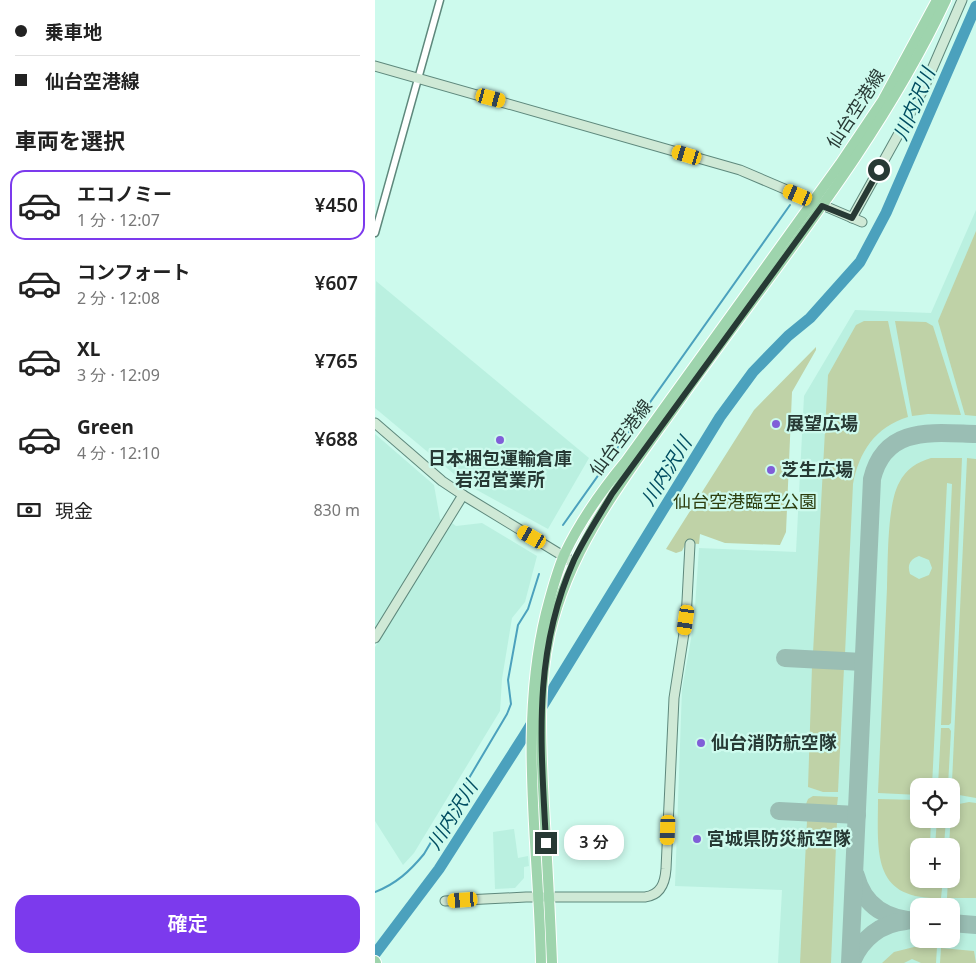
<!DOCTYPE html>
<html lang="ja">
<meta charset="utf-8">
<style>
:root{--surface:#fff;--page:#f6f6f6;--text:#222;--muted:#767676;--line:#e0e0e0;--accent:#7c3aed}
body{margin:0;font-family:"Noto Sans","Noto Sans JP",sans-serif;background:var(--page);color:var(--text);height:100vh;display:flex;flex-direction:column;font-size:19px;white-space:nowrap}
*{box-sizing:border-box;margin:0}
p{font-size:16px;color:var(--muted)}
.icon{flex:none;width:28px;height:28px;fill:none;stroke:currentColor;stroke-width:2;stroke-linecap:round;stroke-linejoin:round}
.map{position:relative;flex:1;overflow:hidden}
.panel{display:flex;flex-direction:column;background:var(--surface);width:375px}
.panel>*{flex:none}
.hud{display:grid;align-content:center;height:110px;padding:0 15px;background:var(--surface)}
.fabs{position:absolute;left:535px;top:778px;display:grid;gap:10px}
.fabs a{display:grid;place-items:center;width:50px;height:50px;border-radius:10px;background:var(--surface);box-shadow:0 2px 8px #0003;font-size:25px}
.end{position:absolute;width:22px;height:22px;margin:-11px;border:6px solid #273934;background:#fff;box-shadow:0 0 0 2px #fff}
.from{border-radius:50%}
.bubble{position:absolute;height:35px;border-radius:15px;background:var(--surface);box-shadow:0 2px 8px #0003;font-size:16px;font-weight:600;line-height:35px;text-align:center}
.car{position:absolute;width:15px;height:30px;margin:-15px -8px;border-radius:6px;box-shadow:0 0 4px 1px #0007;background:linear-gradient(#f5c518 24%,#345 0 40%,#f5c518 0 76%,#345 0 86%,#f5c518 0)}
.hud b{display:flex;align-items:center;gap:18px;height:48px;font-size:19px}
.hud b+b{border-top:1px solid var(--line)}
.hud i{width:12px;height:12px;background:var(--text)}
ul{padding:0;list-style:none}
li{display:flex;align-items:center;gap:15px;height:70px;margin:0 10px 8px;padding:0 5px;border:2px solid transparent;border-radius:15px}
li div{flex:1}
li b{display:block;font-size:19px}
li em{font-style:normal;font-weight:600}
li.selected{border-color:var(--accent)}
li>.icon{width:45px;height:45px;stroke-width:1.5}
h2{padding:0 15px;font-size:22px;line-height:60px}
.pay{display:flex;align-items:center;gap:12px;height:55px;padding:0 15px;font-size:19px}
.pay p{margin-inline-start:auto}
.action{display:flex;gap:10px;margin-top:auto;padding:10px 15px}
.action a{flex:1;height:58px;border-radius:15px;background:var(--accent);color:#fff;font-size:20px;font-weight:600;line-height:58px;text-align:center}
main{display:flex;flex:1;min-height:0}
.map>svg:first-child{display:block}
.built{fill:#baf0e0;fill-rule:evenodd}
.green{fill:#bfd2a7;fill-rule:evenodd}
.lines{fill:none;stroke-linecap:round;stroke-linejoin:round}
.stream{stroke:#4ba1bd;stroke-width:2}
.river{stroke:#4ba1bd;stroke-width:11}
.taxiway{stroke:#9abeb4;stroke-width:18}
.street-casing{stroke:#5e887c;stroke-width:9}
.secondary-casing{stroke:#5e887c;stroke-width:11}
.primary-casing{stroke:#fff;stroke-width:12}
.street{stroke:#fff;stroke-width:6}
.secondary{stroke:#cfe9d6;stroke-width:9}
.primary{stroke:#9ed4ad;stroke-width:10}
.route{stroke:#273934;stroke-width:6}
.poi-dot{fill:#805ed8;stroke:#cdfaed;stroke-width:2}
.labels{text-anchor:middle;stroke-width:4.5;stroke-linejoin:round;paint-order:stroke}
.street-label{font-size:18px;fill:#273934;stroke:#cdfaed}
.poi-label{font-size:18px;font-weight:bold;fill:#273934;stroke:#cdfaed;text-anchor:start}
.park-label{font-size:18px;fill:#2c3d0e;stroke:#cdfaed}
.water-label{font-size:19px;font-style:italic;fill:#004d61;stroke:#cdfaed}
</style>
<main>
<section class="panel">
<div class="hud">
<b><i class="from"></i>乗車地</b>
<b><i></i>仙台空港線</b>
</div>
<h2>車両を選択</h2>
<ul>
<li class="selected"><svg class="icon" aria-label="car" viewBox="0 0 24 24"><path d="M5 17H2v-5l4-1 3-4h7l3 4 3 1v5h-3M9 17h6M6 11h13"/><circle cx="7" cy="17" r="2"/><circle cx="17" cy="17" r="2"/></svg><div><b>エコノミー</b><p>1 分 · 12:07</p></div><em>¥450</em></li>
<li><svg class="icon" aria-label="car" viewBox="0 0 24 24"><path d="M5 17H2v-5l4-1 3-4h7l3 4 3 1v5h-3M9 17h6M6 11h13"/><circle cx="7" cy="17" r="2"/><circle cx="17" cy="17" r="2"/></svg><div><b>コンフォート</b><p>2 分 · 12:08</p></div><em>¥607</em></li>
<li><svg class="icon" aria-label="car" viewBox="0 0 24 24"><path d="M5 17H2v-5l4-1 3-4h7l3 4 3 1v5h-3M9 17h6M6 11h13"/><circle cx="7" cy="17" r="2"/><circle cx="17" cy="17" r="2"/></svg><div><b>XL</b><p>3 分 · 12:09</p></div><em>¥765</em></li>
<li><svg class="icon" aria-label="car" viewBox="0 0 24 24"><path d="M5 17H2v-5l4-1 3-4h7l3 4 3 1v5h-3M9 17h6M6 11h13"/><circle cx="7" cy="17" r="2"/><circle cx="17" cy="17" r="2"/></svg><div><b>Green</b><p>4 分 · 12:10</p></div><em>¥688</em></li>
</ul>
<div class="pay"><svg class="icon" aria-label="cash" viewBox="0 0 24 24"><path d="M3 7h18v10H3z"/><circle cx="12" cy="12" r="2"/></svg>現金<p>830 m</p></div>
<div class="action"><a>確定</a></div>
</section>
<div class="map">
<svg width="601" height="963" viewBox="0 0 601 963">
<rect width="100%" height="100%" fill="#cdfaed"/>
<g class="built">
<path d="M601,210v753h-198l4,-73 -107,-4 7,-197 12,-67 5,-74 97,4 8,-156 51,-86 76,3zM544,786h32v33h-32zM544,846h32v33h-32zM544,906h32v33h-32z"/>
<polygon points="1,281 214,458 173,529 91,484 0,408"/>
<polygon points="0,434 59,485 65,519 68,521 0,630"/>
<polygon points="77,523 81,526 107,523 162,556 150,602 137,618 127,679 125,711 39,853 28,865 0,821 0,647"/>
<polygon points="139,829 143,858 153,856 154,866 149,867 149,878 140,888 120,889 118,832"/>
</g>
<g class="green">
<polygon points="601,231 601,416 590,415 563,321"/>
<path d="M489,321h24l20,96c-33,10 -49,35 -55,67l-8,170 -32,-1 15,-278 28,-50z"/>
<polygon points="520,321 551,322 558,326 586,415 553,414 537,416"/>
<polygon points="441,347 441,350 417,392 411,532 405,545 350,543 325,534 324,544 311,543 307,551 301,553 291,549 379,410"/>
<path d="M556,458h31l-11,265 -2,2h-8l11,-241 -5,-1 -15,303h-13v9l-41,-2c3,-68 6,-137 9,-205 1,-27 0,-83 12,-105 7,-14 18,-21 32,-25zM544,556l10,4 3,8 -3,7 -10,4 -9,-5c-3,-9 0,-15 9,-18z"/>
<polygon points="592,458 601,459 601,798 584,795 577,782"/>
<polygon points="437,666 469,668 463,792 448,792 433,787"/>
<polygon points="566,728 574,728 576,731 573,786 563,786"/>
<polygon points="438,796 463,797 462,806 431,804 433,799"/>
<path d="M503,799l41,1v19h12l-1,27h-11v33h24l-2,19c-70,2 -63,-46 -63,-99z"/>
<polygon points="594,802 601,803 601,898 572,898 573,879 576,879 576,846 574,846 576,812 584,804"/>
<polygon points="562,819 571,819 569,846 560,846"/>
<polygon points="432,821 462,822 456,963 425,963"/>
<polygon points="539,947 562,947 561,963 546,963 537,959 529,963 507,963 519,952"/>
<polygon points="566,948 599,951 601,963 565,963"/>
</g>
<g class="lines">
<g class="stream">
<polyline points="188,525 415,205"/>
<path d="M0,892c21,-8 35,-21 49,-38l83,-140 4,-10 -3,-24 10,-55 10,-16 11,-35"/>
</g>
<polyline class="river" points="0,954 64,869 149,736 345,417 378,372 413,336 435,318 485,262 511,213 601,6"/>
<g class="taxiway">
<polyline points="410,658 488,662"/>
<polyline points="404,811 482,815"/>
<path d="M481,876c8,31 32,44 63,45"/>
<polyline points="576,923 601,925"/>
<path d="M477,962c9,-23 29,-39 54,-41"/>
<path d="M475,963l22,-484c13,-54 61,-46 104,-45"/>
</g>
<defs>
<polyline id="street" points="0,233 65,0"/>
<g id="secondary">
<polyline points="0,66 365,170 487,222"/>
<polyline points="477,218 548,90 587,0"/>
<polyline points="0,423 67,481 88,495 198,562"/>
<polyline points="0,638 88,495"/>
<path d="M70,901l81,-4h119c16,-2 20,-14 21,-28l8,-171 12,-78 4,-76"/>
</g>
<g id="primary">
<polyline points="0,961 1,963"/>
<path d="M166,963c-2,-116 -23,-235 5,-350 5,-19 10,-39 18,-58 16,-34 38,-65 62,-94l214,-297 43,-64 54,-100"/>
<path d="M177,963c-2,-53 -5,-105 -8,-157 -3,-59 -7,-116 6,-173 21,-91 79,-161 132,-236 92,-129 196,-252 264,-397"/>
</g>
</defs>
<use href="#street" class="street-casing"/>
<use href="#secondary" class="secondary-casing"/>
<use href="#primary" class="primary-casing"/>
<use href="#street" class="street"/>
<use href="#secondary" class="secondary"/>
<use href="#primary" class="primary"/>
</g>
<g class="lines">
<path class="route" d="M171,843c-5,-100 -14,-188 28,-283 11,-23 25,-44 38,-66l210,-288 30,12 27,-48"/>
</g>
<g class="poi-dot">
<circle cx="401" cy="424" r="5"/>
<circle cx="125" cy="440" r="5"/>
<circle cx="396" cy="470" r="5"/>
<circle cx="326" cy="743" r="5"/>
<circle cx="322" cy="839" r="5"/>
</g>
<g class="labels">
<g class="street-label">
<text transform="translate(481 109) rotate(-57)" y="6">仙台空港線</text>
<text transform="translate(246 438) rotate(-53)" y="6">仙台空港線</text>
</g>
<g class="poi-label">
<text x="411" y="430">展望広場</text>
<text x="125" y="465" text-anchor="middle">日本梱包運輸倉庫<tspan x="125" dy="21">岩沼営業所</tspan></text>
<text x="406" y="476">芝生広場</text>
<text x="336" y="749">仙台消防航空隊</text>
<text x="332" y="845">宮城県防災航空隊</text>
</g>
<g class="park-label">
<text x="370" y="508">仙台空港臨空公園</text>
</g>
<g class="water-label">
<text transform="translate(539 104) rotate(-67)" y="7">川内沢川</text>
<text transform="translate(291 471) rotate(-58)" y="7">川内沢川</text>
<text transform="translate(77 815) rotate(-58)" y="7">川内沢川</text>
</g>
</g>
</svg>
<div class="fabs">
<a><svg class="icon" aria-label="locate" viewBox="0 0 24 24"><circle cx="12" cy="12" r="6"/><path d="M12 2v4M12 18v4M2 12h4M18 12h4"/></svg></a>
<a>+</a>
<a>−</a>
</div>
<i class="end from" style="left:504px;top:170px"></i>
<i class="end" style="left:171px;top:843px"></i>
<div class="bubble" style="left:189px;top:825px;width:60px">3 分</div>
<i class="car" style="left:116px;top:98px;rotate:105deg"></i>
<i class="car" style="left:312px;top:155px;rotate:287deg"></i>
<i class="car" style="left:423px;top:195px;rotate:293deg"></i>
<i class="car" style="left:157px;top:537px;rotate:300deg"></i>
<i class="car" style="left:311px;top:620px;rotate:188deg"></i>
<i class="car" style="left:293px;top:830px;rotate:182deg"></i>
<i class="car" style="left:88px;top:900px;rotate:266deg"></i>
</div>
</main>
